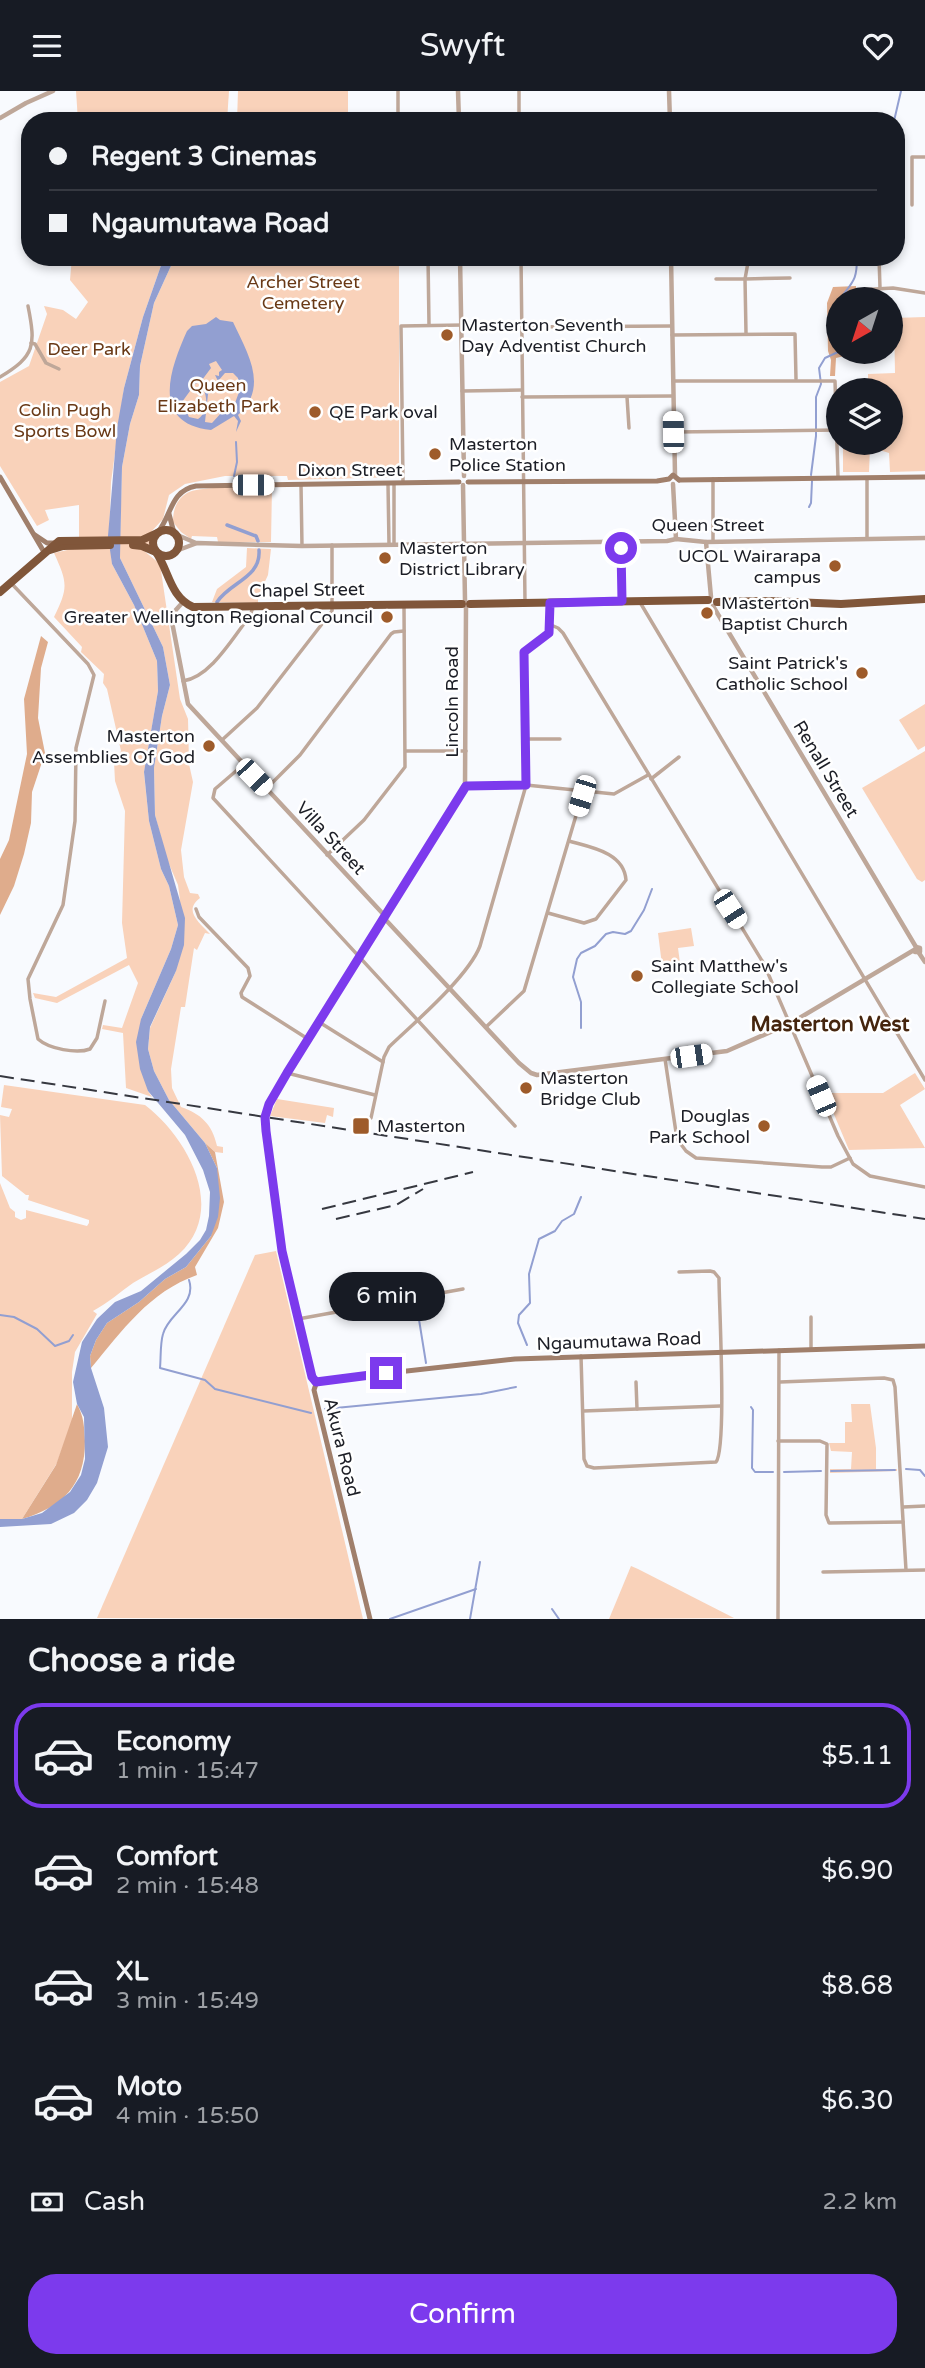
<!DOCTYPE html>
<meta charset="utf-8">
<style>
:root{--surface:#171b24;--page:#242831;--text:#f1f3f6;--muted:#9ea1a6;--line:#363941;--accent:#7c3aed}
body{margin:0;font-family:"Varela Round",sans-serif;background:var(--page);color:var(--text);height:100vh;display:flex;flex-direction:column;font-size:26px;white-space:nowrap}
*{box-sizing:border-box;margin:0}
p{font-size:23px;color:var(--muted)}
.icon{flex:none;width:38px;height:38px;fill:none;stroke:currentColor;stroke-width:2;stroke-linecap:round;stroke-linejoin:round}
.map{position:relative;height:1528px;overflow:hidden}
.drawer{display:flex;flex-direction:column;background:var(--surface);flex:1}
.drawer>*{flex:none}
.guide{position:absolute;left:21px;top:21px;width:884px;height:154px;border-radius:28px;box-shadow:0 4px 10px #0003;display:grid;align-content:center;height:154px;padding:0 28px;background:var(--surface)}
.needle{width:46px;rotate:219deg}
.buttons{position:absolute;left:826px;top:196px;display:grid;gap:14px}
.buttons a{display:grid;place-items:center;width:77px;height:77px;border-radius:50%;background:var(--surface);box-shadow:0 4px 10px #0003;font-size:35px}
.end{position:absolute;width:32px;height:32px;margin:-16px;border:9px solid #7c3aed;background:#fff;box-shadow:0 0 0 4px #fff}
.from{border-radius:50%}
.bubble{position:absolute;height:49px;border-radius:24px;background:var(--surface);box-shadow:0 4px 10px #0003;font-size:23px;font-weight:600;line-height:49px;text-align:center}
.car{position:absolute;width:21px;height:42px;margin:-21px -10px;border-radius:9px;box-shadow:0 0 5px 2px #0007;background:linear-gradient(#fff 24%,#345 0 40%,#fff 0 76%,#345 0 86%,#fff 0)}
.guide b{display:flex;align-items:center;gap:24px;height:66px;font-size:26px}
.guide b+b{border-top:2px solid var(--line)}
.guide i{width:18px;height:18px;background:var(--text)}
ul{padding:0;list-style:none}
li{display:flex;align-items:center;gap:21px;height:105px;margin:0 14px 10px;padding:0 14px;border:4px solid transparent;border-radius:28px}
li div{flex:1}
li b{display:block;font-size:26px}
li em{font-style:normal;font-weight:600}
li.on{border-color:var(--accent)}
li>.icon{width:63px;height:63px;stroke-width:1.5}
h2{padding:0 28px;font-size:32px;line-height:84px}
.pay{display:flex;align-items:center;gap:18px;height:77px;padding:0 28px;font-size:26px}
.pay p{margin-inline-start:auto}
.action{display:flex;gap:14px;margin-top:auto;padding:14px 28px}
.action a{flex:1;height:80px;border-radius:28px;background:var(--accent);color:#fff;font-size:28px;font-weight:600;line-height:80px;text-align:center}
header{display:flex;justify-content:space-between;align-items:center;height:91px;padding:0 28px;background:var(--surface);font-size:32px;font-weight:600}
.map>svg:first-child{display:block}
.green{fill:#f9d2ba}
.forest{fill:#dfac8c}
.water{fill:#929fd1;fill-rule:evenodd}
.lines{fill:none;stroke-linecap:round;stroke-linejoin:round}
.stream{stroke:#929fd1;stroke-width:2}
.canal{stroke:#929fd1;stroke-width:3.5}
.minor{stroke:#bea799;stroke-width:3.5}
.tertiary{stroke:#bea799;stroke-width:4.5}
.secondary{stroke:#a07f6b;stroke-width:5}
.trunk{stroke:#80563a;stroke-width:8}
.rail{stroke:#363840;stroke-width:2;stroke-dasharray:14 7;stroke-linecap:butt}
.route{stroke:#7c3aed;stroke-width:9}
.poi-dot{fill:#9e5b2a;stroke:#fff;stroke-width:2.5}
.labels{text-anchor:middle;stroke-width:5;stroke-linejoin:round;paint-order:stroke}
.park-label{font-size:18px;fill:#693916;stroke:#fff}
.poi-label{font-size:18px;fill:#1c1e26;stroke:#fff;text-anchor:start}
.street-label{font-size:18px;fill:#1c1e26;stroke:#fff}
.quarter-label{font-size:21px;font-weight:bold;fill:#45250e;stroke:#fff}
</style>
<header><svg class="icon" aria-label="menu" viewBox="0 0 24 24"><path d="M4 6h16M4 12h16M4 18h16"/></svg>Swyft<svg class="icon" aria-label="heart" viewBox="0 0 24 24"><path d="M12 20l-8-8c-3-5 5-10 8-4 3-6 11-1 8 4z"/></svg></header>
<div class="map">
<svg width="925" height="1528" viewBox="0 0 925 1528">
<rect width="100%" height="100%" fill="#f8fafe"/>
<g class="green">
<polygon points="76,0 229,0 227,30 78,30"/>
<polygon points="238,0 348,0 348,21 330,22 330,30 237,30"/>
<path d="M72,166h92l-21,60 -19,71 -13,94 -2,59h11l2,-74 8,-43 9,-29 1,-29 14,-63 21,-46h224v220l-111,3 -1,-4h-62l-40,8 -16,11 -6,24 -12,13 -2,13 -6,5 17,14 20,135 8,20 1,45 4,18 -12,68 3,27 6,16 8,1 2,4c-17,13 -1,24 10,36l-5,-1 -8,17 -3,-2 -9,59h-4l-10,62 1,19 9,19c20,7 31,17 36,39l6,1v6l-8,-1 -10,-9 -36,-43 -15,-29 -6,-22 2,-21 26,-57 4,-71 -2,-15 -12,-28 -11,-42 -1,-47 8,-52 8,-31 -7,-38 -43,-89v-15l-9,6 1,15 22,41 23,56 1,30 -14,82 5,48 12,48 8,17 9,39 -7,24 -30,70 7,72 4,6 -26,-9 -3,-55 -21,-4 1,-4 19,3 16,-45 -9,-18 -72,38 -22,-5 -2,-5 23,4 71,-39 -5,-35 3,-112 -10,-30 -1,-19 7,-11 -14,-62 -4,-6 1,-9 -23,-22 1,-5 -28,-30c15,-30 13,-35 0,-64l22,-5 3,-10v-33l-34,5 4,10 -12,6 -37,-60v-84l29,-16 18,-52 -3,-8 19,4 13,9 12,-17 -18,-22z"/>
<polygon points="925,226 925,380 890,381 889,362 870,356 869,381 843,381 843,352 891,352 891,299 868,299 868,283 895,282 894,227"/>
<path d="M272,397l-1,54h-53l-1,-5 -25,-1 -1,3 -10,-7 -8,-10c0,-12 3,-22 14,-29 14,-8 66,-5 85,-5z"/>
<polygon points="247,457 271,458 268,484 258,506 258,512 212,511 217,498 246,476"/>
<polygon points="925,613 925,655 918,659 899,629"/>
<polygon points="925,660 925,789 922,791 917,788 862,697"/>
<polygon points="691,837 694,855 678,857 680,872 662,874 658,842"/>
<polygon points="915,982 925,998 900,1014 925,1057 849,1059 825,1002 883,1002"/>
<path d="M4,994l141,20c42,32 83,104 34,149 -13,12 -31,20 -46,29 -13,9 -25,20 -40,28l4,3 -22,38 -3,20v49l-15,42 -35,56h-22v-336l10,25 5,4v5l6,3 5,-2v-8l61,16 2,-3v-3l-61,-20 1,-5h-3l-24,-19 -2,-61 9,2 3,-8 -11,-2z"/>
<polygon points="277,1008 334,1017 333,1026 327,1024 325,1032 270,1025"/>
<polygon points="276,1160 363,1528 97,1527 255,1164"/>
<polygon points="851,1313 870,1313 876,1357 876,1378 897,1378 897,1380 830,1382 830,1378 851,1378 852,1361 831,1360 829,1352 845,1352 845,1331 852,1331"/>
<polygon points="631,1475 638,1478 734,1527 609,1528"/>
</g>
<g class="forest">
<polygon points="856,195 856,201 851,202 848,208 838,208 838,261 861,261 836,267 835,285 830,285 831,269 828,260 827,212 833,196"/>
<polygon points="41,545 48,551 41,577 38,627 45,662 32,701 31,732 24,763 14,795 0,824 0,768 9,749 27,663 24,608"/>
<path d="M205,1052l10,9 9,50 -6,26 -23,39 2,8c-48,17 -74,55 -106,93l-1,-12 6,-16 11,-17 32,-21 26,-23 21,-12 25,-31 6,-68z"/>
<path d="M77,1313c7,13 7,22 8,37 0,44 -22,66 -63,78l34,-54z"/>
</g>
<g class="water">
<polygon points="164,166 175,166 154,212 140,275 139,304 130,333 122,376 120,467 163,556 170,594 162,625 154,677 155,724 185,827 184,854 176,880 150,936 148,958 154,980 169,1009 205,1052 217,1077 220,1107 218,1126 211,1145 186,1176 165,1188 139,1211 107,1232 96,1249 90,1265 91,1277 104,1317 108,1356 97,1392 87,1409 74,1422 51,1433 0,1436 0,1428 22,1428 42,1422 70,1401 81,1384 85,1368 84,1326 77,1313 73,1291 82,1251 97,1228 115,1211 141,1200 186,1163 200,1149 206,1139 209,1125 210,1101 203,1079 185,1044 148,1000 140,978 136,951 141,928 171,858 178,834 169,795 161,778 149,730 144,681 158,600 157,570 134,514 112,473 108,445 117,337 124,297 143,226"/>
<path d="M216,226l4,3 13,2c15,32 36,65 5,93l3,6 -5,11 2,-11 -4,-5 -23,14c-61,-7 -41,-61 -24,-99l5,-5 14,-2zM216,270l6,9 -3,2v4l-4,-1 3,6 7,-8h8l5,5 1,14 -5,14 -12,6 -10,11 -7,-1 3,-28 8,-8 -3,-2 -4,3 -3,-2 -3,3c5,10 5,24 -5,31l-9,-2 -7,-15 8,-11 -1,-5 11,-4 4,3 -2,-5 9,-12 -2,-4z"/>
</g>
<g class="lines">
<g class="stream">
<polyline points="894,30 901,0"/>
<path d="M840,208c13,-18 17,-18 17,-42"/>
<polyline points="811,384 816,345 816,306 821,293 819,277 825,267 838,261"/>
<polyline points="234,385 237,371 236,351"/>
<polyline points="809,416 811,412 812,390"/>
<polyline points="581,937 581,911 573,886 577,868 581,862 595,855 606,843 613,841 625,843 631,840 644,819 652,798"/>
<path d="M189,1189c8,24 -21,34 -26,54 -3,10 -2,24 -3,34l45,12 10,9 96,24"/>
<polyline points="416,1210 426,1272"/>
<polyline points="0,1224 14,1226 37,1238 55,1255 69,1250 73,1244"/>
<polyline points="527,1254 518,1232 519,1224 530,1212 529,1183 539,1148 555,1140 562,1130 574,1123 581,1106"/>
<polyline points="751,1316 753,1319 752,1377 755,1381 773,1381"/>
<polyline points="325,1318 481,1303 516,1296"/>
<polyline points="906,1378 920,1379 925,1385"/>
<polyline points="831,1380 895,1379"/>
<polyline points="784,1381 821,1380"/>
<polyline points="552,1518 559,1528"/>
<polyline points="390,1528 476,1498"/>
<polyline points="470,1528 480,1471"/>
</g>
<g class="canal">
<polyline points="227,434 256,445 258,450"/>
<path d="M217,511c13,-20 44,-24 42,-52"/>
</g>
<g class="minor">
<polyline points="398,0 398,30"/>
<polyline points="519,0 519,30"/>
<polyline points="912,114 912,66 925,66"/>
<polyline points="428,166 429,234"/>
<polyline points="521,166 525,511"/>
<polyline points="879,166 880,197"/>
<polyline points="521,171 671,170"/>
<polyline points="716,188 745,188 749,166"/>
<polyline points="857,199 893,197 925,202"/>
<polyline points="522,236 672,235"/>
<polyline points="746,242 745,188 790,187"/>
<polyline points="672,244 795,243 796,288"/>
<polyline points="31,252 35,253 46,272 59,278"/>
<path d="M0,286c35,-21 36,-31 28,-71"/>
<polyline points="673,290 835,290 838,386"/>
<polyline points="462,300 522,299"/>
<polyline points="522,306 673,305"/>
<polyline points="627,306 629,337"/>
<polyline points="673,341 838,339"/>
<polyline points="867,387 867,448"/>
<polyline points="713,388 713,450"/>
<polyline points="403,391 401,235 521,233"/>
<polyline points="388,393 389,453"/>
<polyline points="394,393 394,453"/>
<polyline points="301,394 302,455"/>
<polyline points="621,450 622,508"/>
<path d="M11,492l77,81 6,11 -18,73 -1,73 -12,84 -35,74 2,20 8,40c11,10 39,15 52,10l7,-11 8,-37"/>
<polyline points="641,513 925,989"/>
<polyline points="551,534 558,537 563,542 764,873 838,1045 853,1073 870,1085 925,1096"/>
<path d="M183,590c28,-4 50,-44 67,-65l3,-9"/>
<polyline points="524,648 560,648"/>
<polyline points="222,649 257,617 332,520 332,454"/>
<polyline points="406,660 466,660"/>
<polyline points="243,674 215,698 213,707 515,1035"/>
<polyline points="651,688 679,666"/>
<polyline points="465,695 526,694 614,703 648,684"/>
<polyline points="266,698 300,664 391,543 394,541 404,540"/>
<polyline points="327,764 364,729 405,676 404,516"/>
<polyline points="196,818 199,826 248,877 250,885 241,902 242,906 308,948"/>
<path d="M548,822l36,10 12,-4 30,-39c-2,-28 -36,-33 -57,-39"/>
<polyline points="319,931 383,971"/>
<polyline points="486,936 524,900 583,701"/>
<polyline points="665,968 677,1048 686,1060 696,1067 822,1076 831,1076 850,1067"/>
<polyline points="287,982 375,1004"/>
<path d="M371,1027l13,-61 5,-10c25,-24 79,-70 91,-101l45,-157 -1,-136c6,-10 23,-12 26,-24 2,-7 0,-17 0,-25"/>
<polyline points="811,1226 811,1258"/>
<polyline points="298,1228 463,1198"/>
<path d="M581,1265l3,103 3,7 7,2 122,-6c11,-14 3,-157 3,-184l-5,-6 -4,-1 -31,1"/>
<polyline points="636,1291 637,1318"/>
<polyline points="780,1291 884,1287 893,1289 895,1296 906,1479"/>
<polyline points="583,1320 720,1315"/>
<polyline points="778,1350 820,1350 827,1353 826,1424 829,1432 903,1431"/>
<polyline points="903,1416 925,1415"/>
<polyline points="823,1481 925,1479"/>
<polyline points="778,1528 779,1259"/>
</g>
<g class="tertiary">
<polyline points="458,0 459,30"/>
<polyline points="669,0 670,30"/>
<polyline points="0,27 26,12 53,0"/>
<polyline points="460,166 464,385"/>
<polyline points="671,166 675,384"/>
<polyline points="673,393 676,448"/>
<polyline points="463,394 465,509"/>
<polyline points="175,443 196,452"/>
<polyline points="706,451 711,506"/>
<polyline points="176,460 197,452 302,455 667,450 676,448 706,451 925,447"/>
<polyline points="183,511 174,521 172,531 188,613 385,825"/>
<polyline points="713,515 916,856"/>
<polyline points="384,827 519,972 531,982 537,984 727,960 791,932 914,859"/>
<polygon points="916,856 920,857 920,861 915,861"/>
<polyline points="919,862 925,871"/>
<polyline points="316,1291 311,1283 282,1160 266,1040 266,1026 269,1013 287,982 465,695 466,517"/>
</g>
<g class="secondary">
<polyline points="0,386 44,461"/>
<polyline points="679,389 925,386"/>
<polyline points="468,391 657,390 669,388 673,384 679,389"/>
<polyline points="169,423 174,442"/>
<path d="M158,441c14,-17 12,-41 38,-46l263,-4"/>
<polyline points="35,444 47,452 54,452"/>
<polyline points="370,1528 314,1299 317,1290 515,1268 925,1255"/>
</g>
<g class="trunk">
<circle cx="166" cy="452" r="13"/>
<polyline points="133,454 142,455 156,461"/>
<polyline points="50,459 63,455 110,454"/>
<path d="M156,461c13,19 14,45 37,55l269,-3"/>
<polyline points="0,501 59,450 142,449 157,442"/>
<polyline points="717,511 769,510 841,513 925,508"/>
<polyline points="470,513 708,509"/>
</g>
<g class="rail">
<polyline points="0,985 925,1128"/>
<polyline points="322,1118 473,1081"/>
<polyline points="336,1128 396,1114 423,1098"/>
</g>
</g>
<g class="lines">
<polyline class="route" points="386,1282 316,1291 312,1286 282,1160 266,1040 265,1026 269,1013 287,982 466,695 526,694 524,561 549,542 550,512 622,510 621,457"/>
</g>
<g class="poi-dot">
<circle cx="447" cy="244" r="7"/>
<circle cx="315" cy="321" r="7"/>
<circle cx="435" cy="363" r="7"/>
<circle cx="385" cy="467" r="7"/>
<circle cx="835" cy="475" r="7"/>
<circle cx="707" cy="522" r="7"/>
<circle cx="387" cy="526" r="7"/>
<circle cx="862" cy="582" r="7"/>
<circle cx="209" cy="655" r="7"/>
<circle cx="637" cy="885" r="7"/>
<circle cx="526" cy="997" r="7"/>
<rect x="352" y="1026" width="18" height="18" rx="3.5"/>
<circle cx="764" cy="1035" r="7"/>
</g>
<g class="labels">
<g class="park-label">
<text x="303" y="197">Archer Street<tspan x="303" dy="21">Cemetery</tspan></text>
<text x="89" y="264">Deer Park</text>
<text x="218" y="300">Queen<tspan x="218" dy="21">Elizabeth Park</tspan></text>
<text x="65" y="325">Colin Pugh<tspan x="65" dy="21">Sports Bowl</tspan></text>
</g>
<g class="poi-label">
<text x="461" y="240">Masterton Seventh<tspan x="461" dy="21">Day Adventist Church</tspan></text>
<text x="329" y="327">QE Park oval</text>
<text x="449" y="359">Masterton<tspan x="449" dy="21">Police Station</tspan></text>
<text x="399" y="463">Masterton<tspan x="399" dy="21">District Library</tspan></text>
<text x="821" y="471" text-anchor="end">UCOL Wairarapa<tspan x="821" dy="21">campus</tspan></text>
<text x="721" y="518">Masterton<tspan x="721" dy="21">Baptist Church</tspan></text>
<text x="373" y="532" text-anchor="end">Greater Wellington Regional Council</text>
<text x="848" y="578" text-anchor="end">Saint Patrick's<tspan x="848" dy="21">Catholic School</tspan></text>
<text x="195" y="651" text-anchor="end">Masterton<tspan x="195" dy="21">Assemblies Of God</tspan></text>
<text x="651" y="881">Saint Matthew's<tspan x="651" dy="21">Collegiate School</tspan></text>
<text x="540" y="993">Masterton<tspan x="540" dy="21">Bridge Club</tspan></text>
<text x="750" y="1031" text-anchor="end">Douglas<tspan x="750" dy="21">Park School</tspan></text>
<text x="377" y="1041">Masterton</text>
</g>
<g class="street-label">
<text x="350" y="385">Dixon Street</text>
<text x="708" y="440">Queen Street</text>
<text transform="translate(307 499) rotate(-1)" y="6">Chapel Street</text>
<text transform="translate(452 611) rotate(-90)" y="6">Lincoln Road</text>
<text transform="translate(826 678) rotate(59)" y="6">Renall Street</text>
<text transform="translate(331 747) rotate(47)" y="6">Villa Street</text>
<text transform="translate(619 1250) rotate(-2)" y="6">Ngaumutawa Road</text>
<text transform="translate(342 1356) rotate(76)" y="6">Akura Road</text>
</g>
<g class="quarter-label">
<text x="830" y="940">Masterton West</text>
</g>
</g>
</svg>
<div class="buttons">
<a><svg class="needle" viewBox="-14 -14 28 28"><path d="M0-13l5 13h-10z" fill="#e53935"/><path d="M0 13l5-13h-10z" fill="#9ea1a6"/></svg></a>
<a><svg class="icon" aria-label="layers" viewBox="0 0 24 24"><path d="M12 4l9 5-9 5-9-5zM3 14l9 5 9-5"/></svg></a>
</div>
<i class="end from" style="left:621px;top:457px"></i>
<i class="end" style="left:386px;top:1282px"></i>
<div class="bubble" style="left:329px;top:1181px;width:116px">6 min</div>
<i class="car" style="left:673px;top:341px;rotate:359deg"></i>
<i class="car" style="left:253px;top:394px;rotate:90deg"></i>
<i class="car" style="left:254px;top:686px;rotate:136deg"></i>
<i class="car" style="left:582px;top:705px;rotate:197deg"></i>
<i class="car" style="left:730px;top:818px;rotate:147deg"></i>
<i class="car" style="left:691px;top:965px;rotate:82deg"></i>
<i class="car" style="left:821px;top:1005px;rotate:337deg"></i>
<div class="guide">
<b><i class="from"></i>Regent 3 Cinemas</b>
<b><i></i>Ngaumutawa Road</b>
</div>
</div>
<section class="drawer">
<h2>Choose a ride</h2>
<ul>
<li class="on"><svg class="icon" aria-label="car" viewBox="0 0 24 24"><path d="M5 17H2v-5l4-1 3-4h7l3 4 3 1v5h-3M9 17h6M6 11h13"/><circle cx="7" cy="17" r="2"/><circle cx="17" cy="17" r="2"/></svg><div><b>Economy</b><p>1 min · 15:47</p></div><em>$5.11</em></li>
<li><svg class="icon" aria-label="car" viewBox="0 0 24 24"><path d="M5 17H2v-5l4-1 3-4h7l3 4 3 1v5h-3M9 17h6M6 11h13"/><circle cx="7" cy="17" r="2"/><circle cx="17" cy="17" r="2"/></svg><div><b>Comfort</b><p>2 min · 15:48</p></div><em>$6.90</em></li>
<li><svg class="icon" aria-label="car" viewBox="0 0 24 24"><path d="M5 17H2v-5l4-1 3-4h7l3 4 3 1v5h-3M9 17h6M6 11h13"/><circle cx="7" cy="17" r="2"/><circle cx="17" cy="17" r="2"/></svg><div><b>XL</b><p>3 min · 15:49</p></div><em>$8.68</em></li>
<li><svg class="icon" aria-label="car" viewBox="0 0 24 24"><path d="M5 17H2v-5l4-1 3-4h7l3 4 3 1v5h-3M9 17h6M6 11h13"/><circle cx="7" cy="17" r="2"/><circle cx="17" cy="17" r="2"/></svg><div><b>Moto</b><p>4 min · 15:50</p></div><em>$6.30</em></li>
</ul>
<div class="pay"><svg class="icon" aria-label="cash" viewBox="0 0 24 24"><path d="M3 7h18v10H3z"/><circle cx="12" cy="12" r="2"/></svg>Cash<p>2.2 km</p></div>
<div class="action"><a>Confirm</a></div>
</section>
